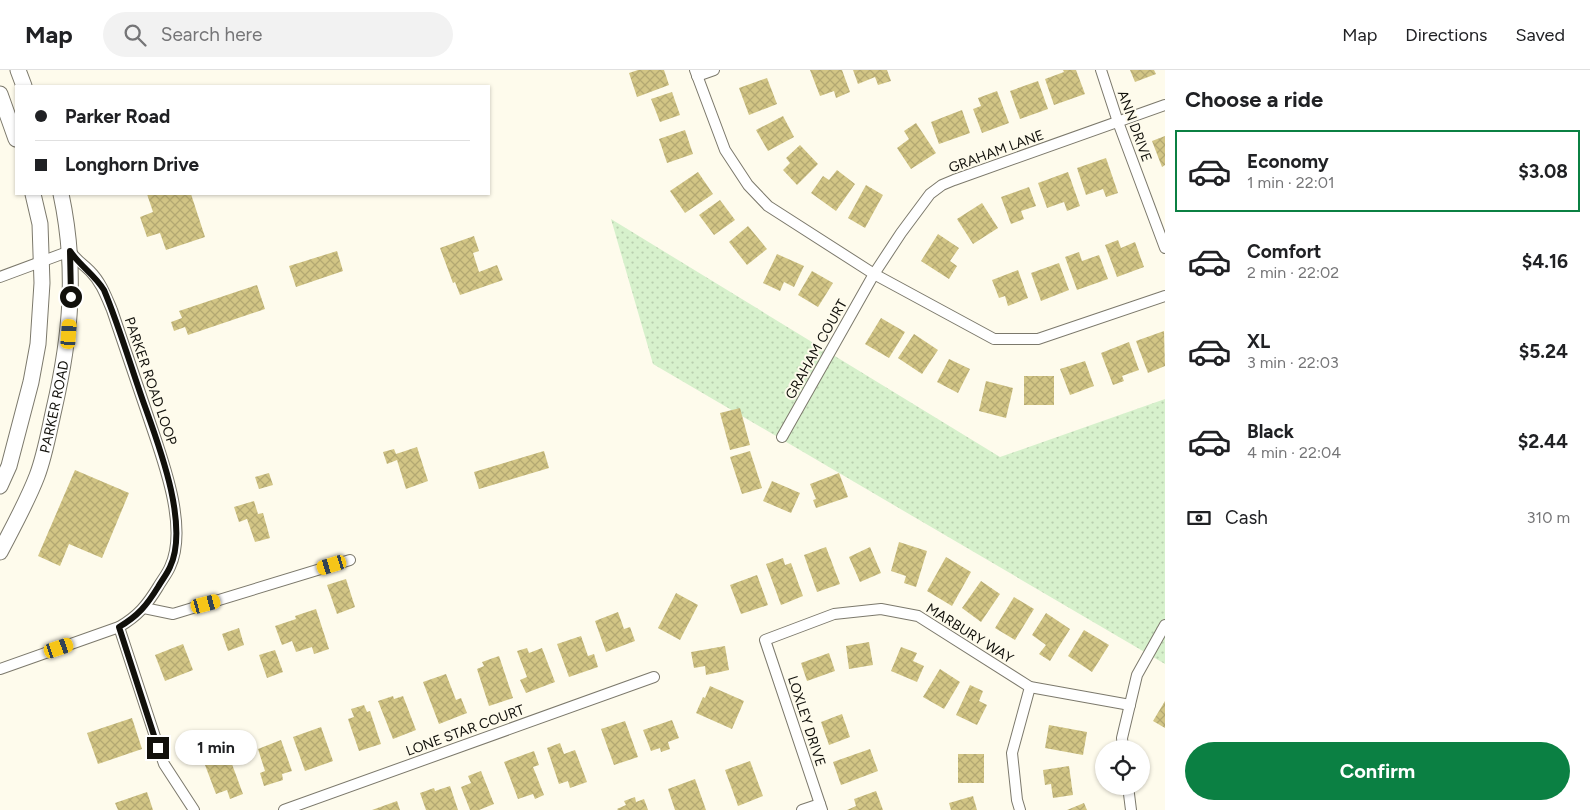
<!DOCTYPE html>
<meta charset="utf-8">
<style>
:root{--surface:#fff;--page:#f2f2f2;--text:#202124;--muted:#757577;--line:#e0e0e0;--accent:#0b8043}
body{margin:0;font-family:Figtree,sans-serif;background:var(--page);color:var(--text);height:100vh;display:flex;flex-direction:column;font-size:19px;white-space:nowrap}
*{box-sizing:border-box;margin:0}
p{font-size:16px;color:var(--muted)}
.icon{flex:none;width:28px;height:28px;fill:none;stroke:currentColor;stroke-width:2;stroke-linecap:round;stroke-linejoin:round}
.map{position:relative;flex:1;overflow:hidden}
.details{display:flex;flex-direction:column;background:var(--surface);width:425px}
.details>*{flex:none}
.banner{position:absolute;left:15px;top:15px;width:475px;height:110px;border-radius:0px;box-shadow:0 1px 4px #0004;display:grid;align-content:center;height:110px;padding:0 20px;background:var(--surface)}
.tools{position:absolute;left:1095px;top:670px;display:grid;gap:10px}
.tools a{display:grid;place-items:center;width:55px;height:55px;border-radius:50%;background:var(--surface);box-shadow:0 1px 4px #0004;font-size:25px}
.end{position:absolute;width:22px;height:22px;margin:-11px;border:6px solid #11100b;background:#fff;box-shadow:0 0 0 2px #fff}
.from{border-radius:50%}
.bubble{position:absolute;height:35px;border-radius:18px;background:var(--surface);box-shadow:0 1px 4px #0004;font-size:16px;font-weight:700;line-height:35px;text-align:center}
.car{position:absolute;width:15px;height:30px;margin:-15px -8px;border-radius:6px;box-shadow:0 0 4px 1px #0007;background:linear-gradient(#f5c518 24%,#345 0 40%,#f5c518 0 76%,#345 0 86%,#f5c518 0)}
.banner b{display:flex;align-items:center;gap:18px;height:48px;font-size:19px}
.banner b+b{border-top:1px solid var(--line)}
.banner i{width:12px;height:12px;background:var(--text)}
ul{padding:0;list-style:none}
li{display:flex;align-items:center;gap:15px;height:82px;margin:0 10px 8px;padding:0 10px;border:2px solid transparent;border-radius:0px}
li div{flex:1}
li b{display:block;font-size:19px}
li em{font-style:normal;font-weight:700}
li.active{border-color:var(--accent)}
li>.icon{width:45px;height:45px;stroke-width:1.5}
h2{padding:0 20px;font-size:22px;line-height:60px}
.pay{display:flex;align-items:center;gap:12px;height:55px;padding:0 20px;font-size:19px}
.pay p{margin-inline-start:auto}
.cta{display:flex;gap:10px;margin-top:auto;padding:10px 20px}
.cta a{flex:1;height:58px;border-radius:30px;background:var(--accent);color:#fff;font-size:20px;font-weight:700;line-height:58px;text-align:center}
header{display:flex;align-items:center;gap:30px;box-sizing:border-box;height:70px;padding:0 25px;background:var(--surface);border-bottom:1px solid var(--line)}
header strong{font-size:24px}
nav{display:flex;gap:28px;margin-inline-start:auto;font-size:18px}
.search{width:350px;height:45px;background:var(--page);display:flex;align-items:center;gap:12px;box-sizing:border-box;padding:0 18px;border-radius:28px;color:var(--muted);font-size:19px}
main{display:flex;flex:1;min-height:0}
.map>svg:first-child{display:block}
.green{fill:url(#green-dots)}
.building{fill:url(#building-cross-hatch)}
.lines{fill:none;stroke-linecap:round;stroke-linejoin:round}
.street-casing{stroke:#7c796c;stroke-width:12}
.secondary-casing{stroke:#7c796c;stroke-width:17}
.street{stroke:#fff;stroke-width:10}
.secondary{stroke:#fff;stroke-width:15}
.route{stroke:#11100b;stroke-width:6}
.labels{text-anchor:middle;stroke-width:4;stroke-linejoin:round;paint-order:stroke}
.street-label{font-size:14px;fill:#11100b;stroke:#fefbec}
</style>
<header>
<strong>Map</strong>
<div class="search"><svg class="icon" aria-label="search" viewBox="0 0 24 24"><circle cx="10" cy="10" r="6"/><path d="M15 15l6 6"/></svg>Search here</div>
<nav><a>Map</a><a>Directions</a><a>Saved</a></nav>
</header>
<main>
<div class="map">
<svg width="1165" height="740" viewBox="0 0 1165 740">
<defs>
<pattern id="green-dots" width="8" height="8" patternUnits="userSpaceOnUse" patternTransform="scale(1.25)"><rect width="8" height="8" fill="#d7f1cc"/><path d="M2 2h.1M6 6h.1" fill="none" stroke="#b8ceae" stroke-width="1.8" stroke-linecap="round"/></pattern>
<pattern id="building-cross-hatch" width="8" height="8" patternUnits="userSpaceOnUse" patternTransform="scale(1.25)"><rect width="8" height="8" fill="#d2c585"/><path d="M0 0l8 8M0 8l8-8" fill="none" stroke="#b3a872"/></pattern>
</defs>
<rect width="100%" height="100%" fill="#fefbec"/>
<polygon class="green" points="611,149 1000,387 1165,329 1165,594 653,294"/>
<g class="building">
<polygon points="638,0 664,0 669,15 637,27 629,3"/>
<polygon points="810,0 842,0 850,22 836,28 834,21 820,26"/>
<polygon points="853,0 887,0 891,11 878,15 875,7 858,14"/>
<polygon points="1063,0 1076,0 1085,24 1054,35 1045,9 1064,2"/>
<polygon points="1130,0 1154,0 1156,4 1135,12"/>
<polygon points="767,8 777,34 749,45 739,18"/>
<polygon points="1038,11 1048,39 1020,49 1010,21"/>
<polygon points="997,21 1009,53 982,63 973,39 981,36 978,28"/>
<polygon points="672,22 680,45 660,52 651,29"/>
<polygon points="962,40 970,63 939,74 931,52"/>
<polygon points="783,46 794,67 768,81 756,60"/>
<polygon points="916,53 936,83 911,99 897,78 909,69 904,61"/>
<polygon points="685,60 693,84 667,93 659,69"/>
<polygon points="1165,66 1165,95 1162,97 1152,71"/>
<polygon points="800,75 818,94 797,115 783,100 790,93 786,88"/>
<polygon points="1106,88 1118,123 1106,127 1103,119 1086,125 1077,98"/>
<polygon points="837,100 855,114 836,141 811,123 823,106 829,110"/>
<polygon points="698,102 713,124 685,143 670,121"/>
<polygon points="1068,102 1080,136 1067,141 1064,132 1047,138 1038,113"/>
<polygon points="866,115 883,125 865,158 848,148"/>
<polygon points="1029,117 1036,136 1021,141 1024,149 1011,154 1001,127"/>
<polygon points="147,124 191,124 205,167 166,180 160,163 147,167 140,147 153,142"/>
<polygon points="720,130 735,150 714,165 699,145"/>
<polygon points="982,133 998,158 973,174 957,149"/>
<polygon points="748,156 767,179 747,195 729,172"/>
<polygon points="938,164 959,178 950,191 957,196 949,209 921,191"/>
<polygon points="474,166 479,181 473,183 479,202 497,195 503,210 460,225 455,212 453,213 440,178"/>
<polygon points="1118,170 1121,178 1135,172 1144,197 1117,207 1105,175"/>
<polygon points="337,181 343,201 296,217 289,196"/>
<polygon points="1079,182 1082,191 1099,185 1108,209 1077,220 1065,187"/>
<polygon points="777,184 804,196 794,217 784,212 780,221 763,213"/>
<polygon points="1059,193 1069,220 1041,231 1031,203"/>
<polygon points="1018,200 1028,228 1008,236 1005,226 999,228 992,210"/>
<polygon points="812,201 833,213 818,237 798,225"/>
<polygon points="257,215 265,239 188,265 185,257 174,261 171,252 182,248 179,241"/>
<polygon points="881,248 905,262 889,288 865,274"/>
<polygon points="1164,261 1165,296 1148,303 1136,271"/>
<polygon points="914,264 938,280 922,304 898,288"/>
<polygon points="1129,272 1139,300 1122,306 1124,311 1113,315 1101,283"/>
<polygon points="949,289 970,299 958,323 937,312"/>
<polygon points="1085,291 1094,316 1070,325 1060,299"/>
<rect x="1024" y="306" width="30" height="29"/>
<polygon points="986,311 1013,318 1006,348 979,341"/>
<polygon points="740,338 750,375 730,380 720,343"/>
<polygon points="417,377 428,411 406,419 397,390 387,394 383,382 394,379 396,384"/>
<polygon points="544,381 549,398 479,419 474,402"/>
<polygon points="750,381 762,418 742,424 730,387"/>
<polygon points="75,400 129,423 102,488 69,474 60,496 38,486"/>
<polygon points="269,403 273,415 259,419 255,407"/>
<polygon points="839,403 848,427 816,438 813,430 816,429 810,414"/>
<polygon points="772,411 800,423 791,443 763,431"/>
<polygon points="254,431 258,444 263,443 270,468 255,472 247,449 239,452 234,437"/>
<polygon points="899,472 927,481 916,517 904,513 906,506 891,501"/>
<polygon points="826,477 840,514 817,522 804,485"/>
<polygon points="870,477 881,503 860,512 849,487"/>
<polygon points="946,487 971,502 952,536 927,521"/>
<polygon points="783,488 785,495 791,493 803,526 781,535 766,494"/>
<polygon points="757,505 768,535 741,544 730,515"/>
<polygon points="346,509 355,537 337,544 327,515"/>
<polygon points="981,511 1000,524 981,552 962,538"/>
<polygon points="676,523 698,535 680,570 658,558"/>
<polygon points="1014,527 1034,539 1015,570 995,558"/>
<polygon points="316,539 329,579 314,584 312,577 296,582 292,571 282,575 275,556 296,549 295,546"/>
<polygon points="618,542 624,559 630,557 635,571 606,582 595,551"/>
<polygon points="1046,543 1070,559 1050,591 1039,584 1046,575 1032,565"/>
<polygon points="239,558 244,575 228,581 222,564"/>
<polygon points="1084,560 1109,575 1092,602 1068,586"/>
<polygon points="581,566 588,586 594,584 598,597 569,607 557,574"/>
<polygon points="869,572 873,595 849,599 846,576"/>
<polygon points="183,574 193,600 165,611 155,585"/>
<polygon points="725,576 729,600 706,605 705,596 694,598 691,582"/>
<polygon points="901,577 917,583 913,591 924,596 917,612 891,601"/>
<polygon points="527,578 529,583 542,578 555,612 526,623 520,610 527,607 517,581"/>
<polygon points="275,580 283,602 267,608 259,585"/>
<polygon points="829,583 835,601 807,611 801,593"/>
<polygon points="499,586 513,628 489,636 477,599 484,596 482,592"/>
<polygon points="940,599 960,612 944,639 923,627"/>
<polygon points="446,604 456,630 461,628 467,643 439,654 423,612"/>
<polygon points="970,615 983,621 979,631 987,635 977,655 956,645"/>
<polygon points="710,616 744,631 732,659 696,643 703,627 705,628"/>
<polygon points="393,626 394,629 403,626 416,660 393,669 378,631"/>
<polygon points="1165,631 1165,658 1153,651"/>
<polygon points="364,635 367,642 370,641 381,674 359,681 348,649 354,647 351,639"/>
<polygon points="842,644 850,667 829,675 821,652"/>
<polygon points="132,648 142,679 98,694 87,663"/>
<polygon points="672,650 679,668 668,672 670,679 661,682 660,678 651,681 643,660"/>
<polygon points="625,651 638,687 614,695 601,659"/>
<polygon points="1049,655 1087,662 1083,685 1045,678"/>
<polygon points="321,657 333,691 305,701 293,667"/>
<polygon points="281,670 292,701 282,704 283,710 264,716 260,703 265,701 258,679"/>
<polygon points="560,673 564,684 575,680 587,712 570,718 568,711 559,714 547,678"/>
<polygon points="870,679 878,701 841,715 833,692"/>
<polygon points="534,681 539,695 533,697 544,725 535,729 533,724 518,729 504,692"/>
<rect x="958" y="684" width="26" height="29"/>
<polygon points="229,686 243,724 230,729 227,720 216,724 205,695"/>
<polygon points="750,691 763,726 738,736 725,700"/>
<polygon points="1069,696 1073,725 1053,728 1051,714 1045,715 1043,700"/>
<polygon points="481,701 494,734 479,740 470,740 461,717 471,713 468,706"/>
<polygon points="695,709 706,740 675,740 668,719"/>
<polygon points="450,716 458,740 426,740 420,723 434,718 435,721"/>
<polygon points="876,721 883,740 847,740 856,736 854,729"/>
<polygon points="147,722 153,740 118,740 115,733"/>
<polygon points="973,726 977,740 951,740 949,733"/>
<polygon points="635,727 636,732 644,729 648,740 618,740 617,739 626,735 624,731"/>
<polygon points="397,731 400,740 372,740"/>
<polygon points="1084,733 1087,740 1067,740"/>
</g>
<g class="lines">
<defs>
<g id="street">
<polyline points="695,0 725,80 748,115 768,136 874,204 994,269 1038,269 1165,226"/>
<polyline points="1101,0 1118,52 1165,178"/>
<polyline points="697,6 714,0"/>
<path d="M0,207l70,-26c7,10 12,12 20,20 11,11 16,25 22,39 12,36 25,73 37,109 13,39 40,108 21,148 -3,7 -8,13 -12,20 -11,18 -20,29 -39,40l-119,42"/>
<polyline points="782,367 874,204 901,163 930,124 942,115 954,110 1165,35"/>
<polyline points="144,538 173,544 350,490"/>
<polyline points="119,557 164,694 194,740"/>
<polyline points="1123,679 1122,668 1137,605 1165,555"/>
<polyline points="1128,716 1131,740"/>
<polyline points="284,740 654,607"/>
<polyline points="802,740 820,734"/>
<polyline points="822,740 765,570 834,544 881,539 918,546 1030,617 1130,635"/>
<polyline points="1020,740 1017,730 1012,683 1030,617"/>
</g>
<g id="secondary">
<polyline points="18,0 24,16"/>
<polyline points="0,24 16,69"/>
<polyline points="0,416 9,396 31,312 38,274 42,213 40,154 33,124"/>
<path id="s1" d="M0,482c13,-25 27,-50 37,-76 8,-21 12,-45 17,-67 17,-74 23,-140 7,-215"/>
</g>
</defs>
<use href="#street" class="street-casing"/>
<use href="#secondary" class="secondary-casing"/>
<use href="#street" class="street"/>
<use href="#secondary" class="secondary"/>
</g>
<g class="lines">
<path class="route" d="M71,227l-1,-46c10,15 24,23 34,39 15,36 26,74 39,111 15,42 47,124 27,166 -3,7 -8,13 -12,20 -11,18 -20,29 -39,40l39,121"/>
</g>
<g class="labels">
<g class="street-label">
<text transform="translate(1135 56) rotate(70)" y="5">ANN DRIVE</text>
<text transform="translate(996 81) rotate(-20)" y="5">GRAHAM LANE</text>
<text transform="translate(816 279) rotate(-61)" y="5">GRAHAM COURT</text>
<text transform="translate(151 311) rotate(71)" y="5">PARKER ROAD LOOP</text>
<text dy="5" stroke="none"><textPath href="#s1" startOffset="156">PARKER ROAD</textPath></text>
<text transform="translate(970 563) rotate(32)" y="5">MARBURY WAY</text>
<text transform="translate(807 651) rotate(72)" y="5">LOXLEY DRIVE</text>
<text transform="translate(465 660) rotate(-20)" y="5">LONE STAR COURT</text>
</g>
</g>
</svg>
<div class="tools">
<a><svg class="icon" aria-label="locate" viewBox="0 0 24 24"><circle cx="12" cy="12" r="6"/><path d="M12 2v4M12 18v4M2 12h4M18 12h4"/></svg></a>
</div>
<i class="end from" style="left:71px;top:227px"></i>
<i class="end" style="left:158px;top:678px"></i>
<div class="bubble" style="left:175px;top:660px;width:82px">1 min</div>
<i class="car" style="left:69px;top:264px;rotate:4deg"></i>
<i class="car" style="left:332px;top:495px;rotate:253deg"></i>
<i class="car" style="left:206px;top:534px;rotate:75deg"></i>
<i class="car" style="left:59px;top:578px;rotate:71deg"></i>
<div class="banner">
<b><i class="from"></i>Parker Road</b>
<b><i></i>Longhorn Drive</b>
</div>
</div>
<section class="details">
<h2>Choose a ride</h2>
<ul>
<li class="active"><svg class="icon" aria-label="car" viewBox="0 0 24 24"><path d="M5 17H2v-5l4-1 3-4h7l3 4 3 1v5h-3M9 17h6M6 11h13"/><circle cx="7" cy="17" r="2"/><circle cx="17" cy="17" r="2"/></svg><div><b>Economy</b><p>1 min · 22:01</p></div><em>$3.08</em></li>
<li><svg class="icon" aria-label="car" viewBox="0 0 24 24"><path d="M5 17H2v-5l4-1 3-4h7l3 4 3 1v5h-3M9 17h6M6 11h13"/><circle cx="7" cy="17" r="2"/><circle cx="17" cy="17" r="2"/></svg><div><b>Comfort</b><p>2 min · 22:02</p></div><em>$4.16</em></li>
<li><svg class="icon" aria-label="car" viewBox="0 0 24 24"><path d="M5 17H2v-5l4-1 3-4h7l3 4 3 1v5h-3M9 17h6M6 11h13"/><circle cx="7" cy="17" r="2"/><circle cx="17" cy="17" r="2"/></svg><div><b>XL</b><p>3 min · 22:03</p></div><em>$5.24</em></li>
<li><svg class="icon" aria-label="car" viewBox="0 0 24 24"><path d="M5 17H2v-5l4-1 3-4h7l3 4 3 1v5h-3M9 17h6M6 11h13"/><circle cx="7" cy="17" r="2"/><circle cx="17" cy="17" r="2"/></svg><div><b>Black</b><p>4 min · 22:04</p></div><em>$2.44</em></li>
</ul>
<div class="pay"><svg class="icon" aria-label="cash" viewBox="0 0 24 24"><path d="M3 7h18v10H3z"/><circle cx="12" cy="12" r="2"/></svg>Cash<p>310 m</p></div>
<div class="cta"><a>Confirm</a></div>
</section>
</main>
